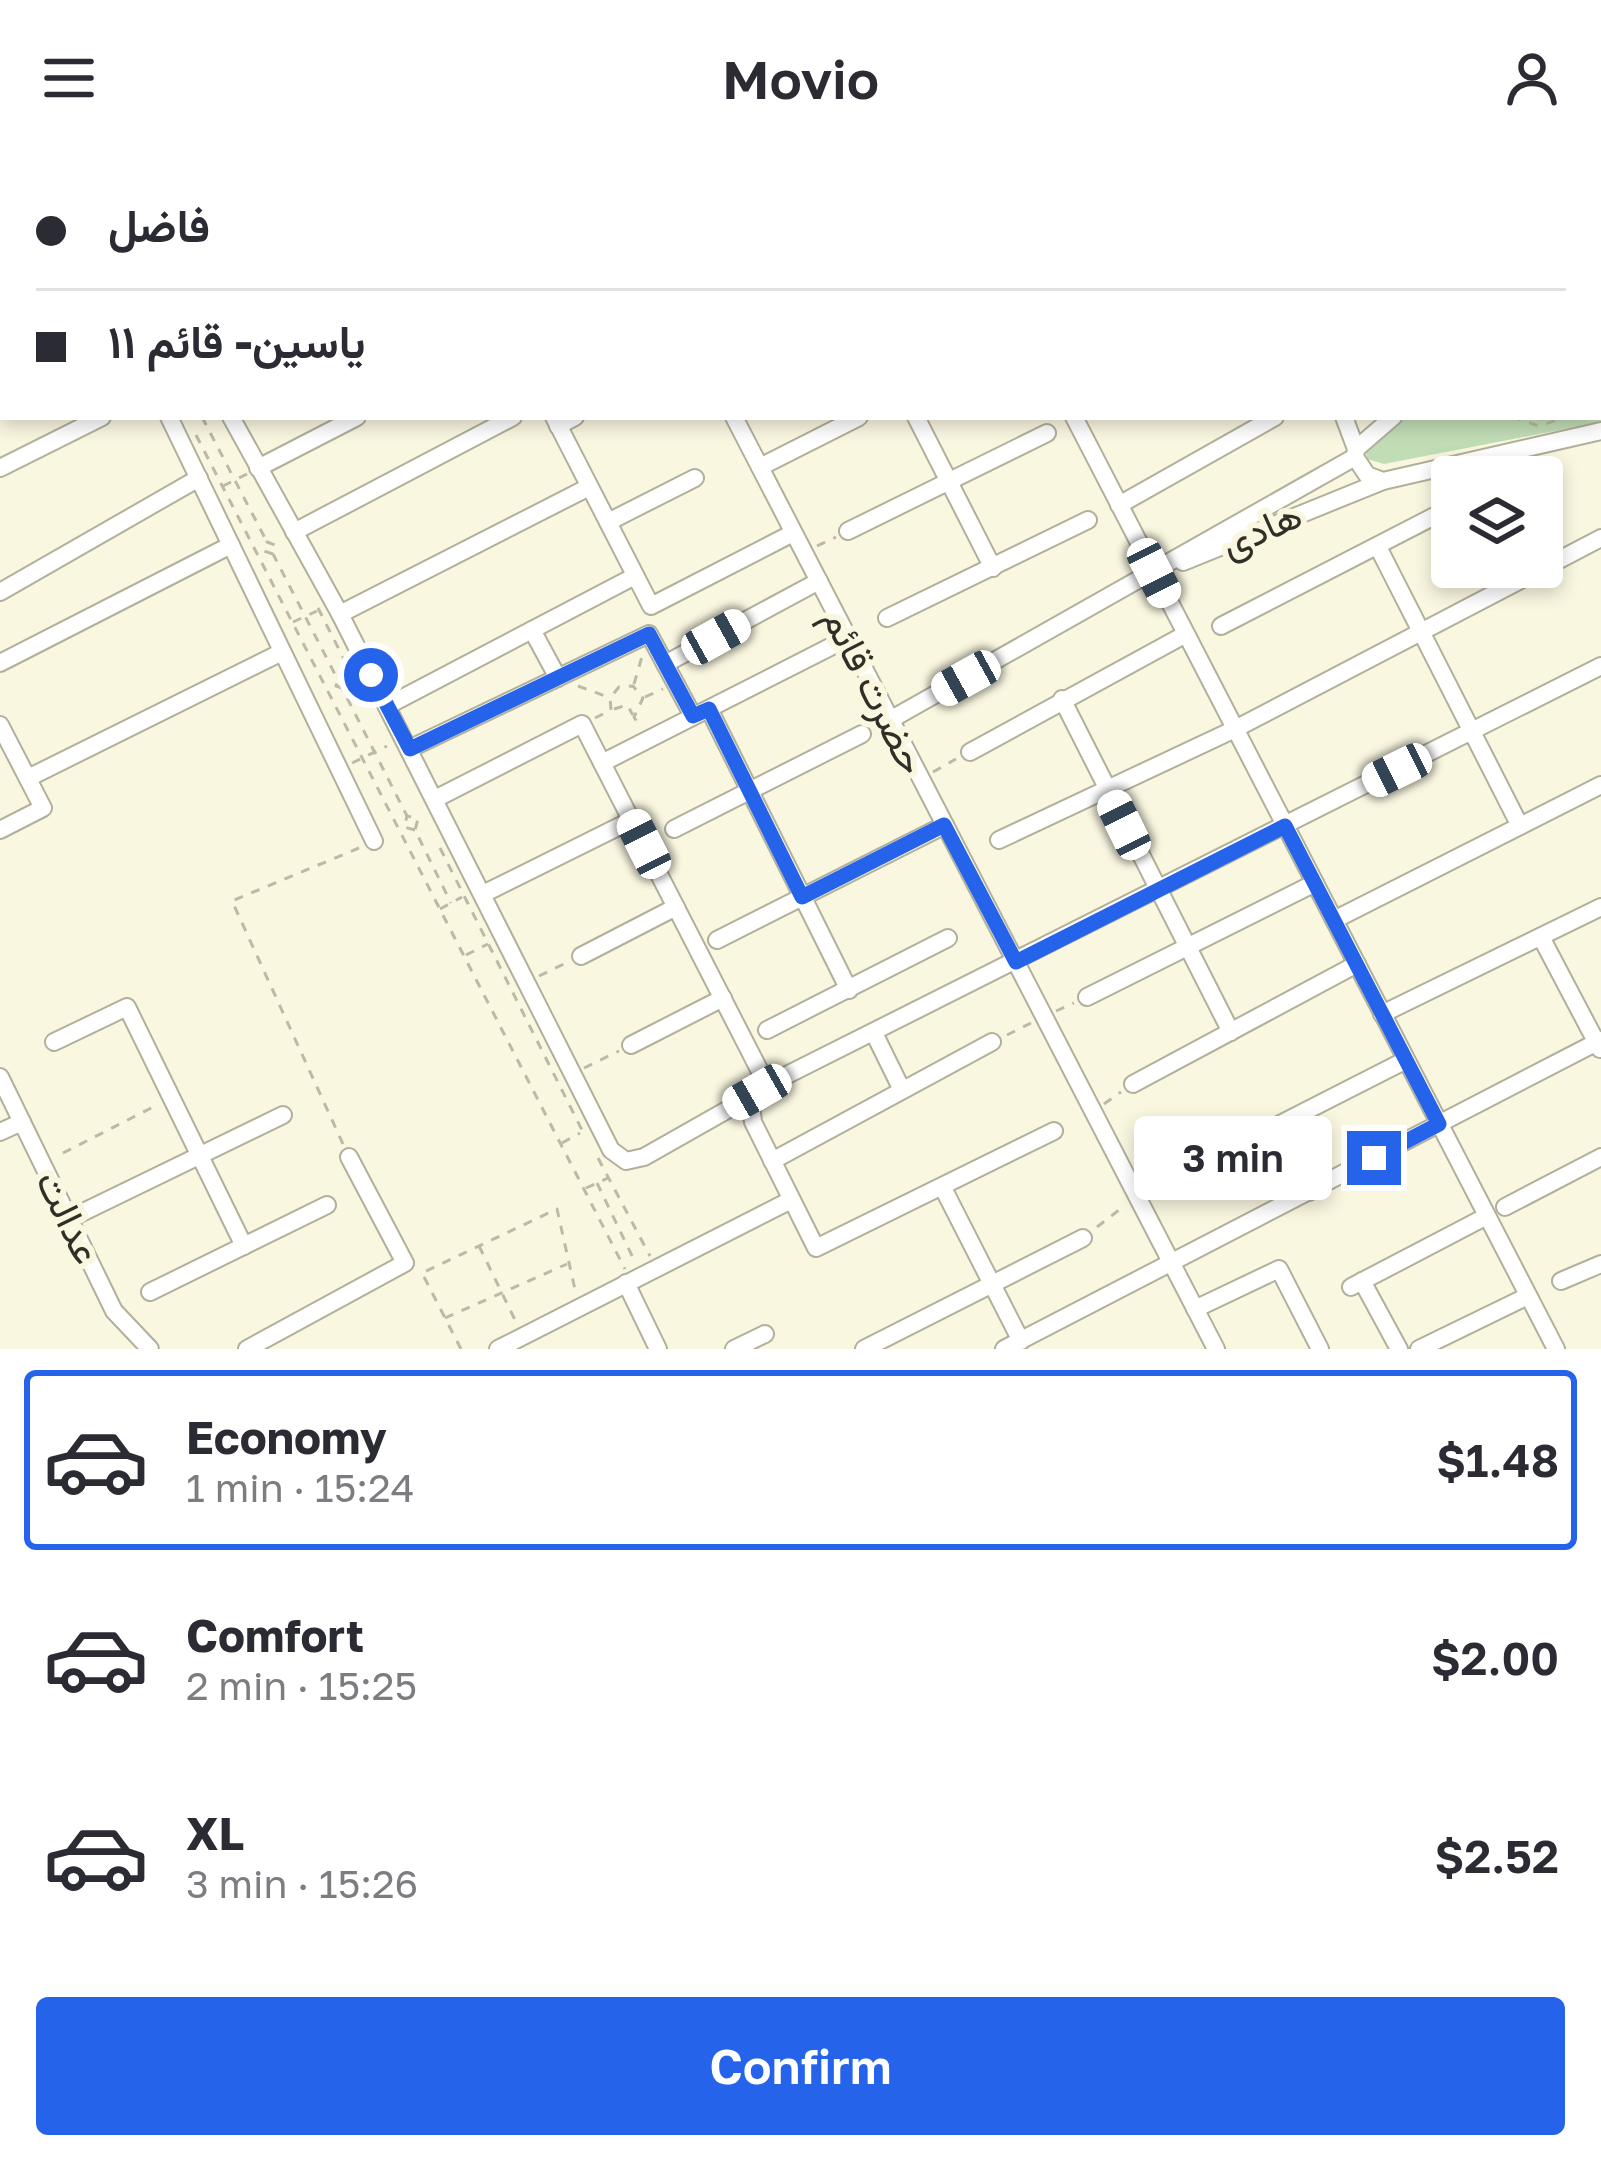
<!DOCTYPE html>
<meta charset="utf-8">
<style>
:root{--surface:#fff;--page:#f7f7f7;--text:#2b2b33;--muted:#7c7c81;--line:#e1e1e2;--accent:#2563eb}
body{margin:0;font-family:"Golos Text",Vazirmatn,sans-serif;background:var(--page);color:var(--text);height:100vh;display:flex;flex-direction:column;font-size:45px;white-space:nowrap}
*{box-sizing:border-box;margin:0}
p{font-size:39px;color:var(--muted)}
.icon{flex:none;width:66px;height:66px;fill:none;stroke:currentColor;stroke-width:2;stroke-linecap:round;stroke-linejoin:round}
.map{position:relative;height:1193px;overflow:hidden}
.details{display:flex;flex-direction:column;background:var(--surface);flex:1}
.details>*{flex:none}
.banner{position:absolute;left:0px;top:0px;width:1602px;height:264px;box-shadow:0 6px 18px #0003;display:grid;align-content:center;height:264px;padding:0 36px;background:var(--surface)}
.controls{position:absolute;left:1431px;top:300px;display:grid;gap:24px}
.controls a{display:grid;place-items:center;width:132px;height:132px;border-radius:12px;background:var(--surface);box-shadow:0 6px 18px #0003;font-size:60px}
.end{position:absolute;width:54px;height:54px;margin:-27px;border:15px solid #2563eb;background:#fff;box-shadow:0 0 0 6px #fff}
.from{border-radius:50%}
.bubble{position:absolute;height:84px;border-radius:12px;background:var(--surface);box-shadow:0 6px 18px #0003;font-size:39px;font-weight:600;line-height:84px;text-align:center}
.car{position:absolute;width:36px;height:72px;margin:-36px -18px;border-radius:15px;box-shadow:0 0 9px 3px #0007;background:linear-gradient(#fff 24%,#345 0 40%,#fff 0 76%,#345 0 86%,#fff 0)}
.banner b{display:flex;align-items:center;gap:42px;height:114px;font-size:45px}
.banner b+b{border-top:3px solid var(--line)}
.banner i{width:30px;height:30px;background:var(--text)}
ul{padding:21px 0 0;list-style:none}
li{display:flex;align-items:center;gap:36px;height:180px;margin:0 24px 18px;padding:0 12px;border:6px solid transparent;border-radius:12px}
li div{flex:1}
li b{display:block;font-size:45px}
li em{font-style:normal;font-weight:600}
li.on{border-color:var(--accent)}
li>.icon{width:108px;height:108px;stroke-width:1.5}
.button{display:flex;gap:24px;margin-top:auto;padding:24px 36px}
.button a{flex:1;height:138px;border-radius:12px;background:var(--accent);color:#fff;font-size:48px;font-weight:600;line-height:138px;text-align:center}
header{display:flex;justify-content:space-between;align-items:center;height:156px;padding:0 36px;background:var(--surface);font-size:54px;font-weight:600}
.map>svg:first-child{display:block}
.green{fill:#c1ddb6}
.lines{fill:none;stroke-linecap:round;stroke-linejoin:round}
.minor-casing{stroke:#b2af9a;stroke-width:20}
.path{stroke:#bcb9a7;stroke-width:3;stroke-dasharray:9 9;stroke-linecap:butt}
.minor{stroke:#fff;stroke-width:16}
.route{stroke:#2563eb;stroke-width:15}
.labels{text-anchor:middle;stroke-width:12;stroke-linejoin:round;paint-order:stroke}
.street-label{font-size:39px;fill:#302e26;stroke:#faf7e1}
</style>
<header><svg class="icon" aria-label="menu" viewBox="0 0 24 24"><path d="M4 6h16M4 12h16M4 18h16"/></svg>Movio<svg class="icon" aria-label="person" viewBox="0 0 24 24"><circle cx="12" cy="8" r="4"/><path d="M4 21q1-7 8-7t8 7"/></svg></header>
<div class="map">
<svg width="1601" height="1193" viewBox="0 0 1601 1193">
<rect width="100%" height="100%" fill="#faf7e1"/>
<polygon class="green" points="1599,121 1601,266 1384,308 1367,303 1366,296 1404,261 1599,261"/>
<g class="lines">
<defs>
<g id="minor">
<polyline points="200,0 201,3"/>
<polyline points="341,0 342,3"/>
<polyline points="598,0 600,3"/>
<polyline points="787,0 789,3"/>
<polyline points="939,0 941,3"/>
<polyline points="1172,0 1174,3"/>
<polyline points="1196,0 1198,3"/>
<polyline points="1231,0 1233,3"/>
<polyline points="307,3 313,0"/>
<polyline points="708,3 713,0"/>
<polyline points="891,3 897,0"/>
<polyline points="1110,3 1116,0"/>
<polyline points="1599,64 1601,62"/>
<polyline points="1599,105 1601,105"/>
<polyline points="0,171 3,170"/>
<polyline points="169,261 374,685"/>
<polyline points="231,261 340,458 611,994 626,1005 644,1001 757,937"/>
<polyline points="554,261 651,450 793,377"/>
<polyline points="734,261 1216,1193"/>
<polyline points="916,261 993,412"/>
<polyline points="1074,261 1556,1193"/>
<polyline points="1344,261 1356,293"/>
<polyline points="1393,261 1356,293 1355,301 1367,319 1383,325 1601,275"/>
<polyline points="558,270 575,261"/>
<polyline points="760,311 859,261"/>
<polyline points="0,312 102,261"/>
<polyline points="258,312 357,261"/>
<polyline points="1509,321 1520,315"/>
<polyline points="1119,349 1275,261"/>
<polyline points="608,366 695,322"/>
<polyline points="848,375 1047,277"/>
<polyline points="294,376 513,261"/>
<polyline points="1378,391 1520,670"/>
<polyline points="1183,406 1383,325"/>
<polyline points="0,436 199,322"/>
<polyline points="340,458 589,331"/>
<polyline points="887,462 1088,364"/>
<polyline points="1221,470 1452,351"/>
<polyline points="532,474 558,522"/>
<polyline points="0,507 231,389"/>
<polyline points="665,508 819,425"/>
<polyline points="1062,543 1231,876"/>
<polyline points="387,550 635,420"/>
<polyline points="709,553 849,834"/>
<polyline points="890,564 1355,301"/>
<polyline points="0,569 43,652 0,674"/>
<polyline points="409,593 649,478 693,560"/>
<polyline points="970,596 1186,478"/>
<polyline points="602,607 834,489"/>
<polyline points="28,622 282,496"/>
<polyline points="435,643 582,568 767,929"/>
<polyline points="674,673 862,578"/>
<polyline points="999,684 1235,573 1601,382"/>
<polyline points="485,737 632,664"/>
<polyline points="1334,764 1601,629"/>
<polyline points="1542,783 1600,893"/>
<polyline points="717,784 945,669"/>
<polyline points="581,800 676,751"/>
<polyline points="1087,841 1315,727"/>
<polyline points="1382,858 1601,751"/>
<polyline points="767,874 948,782"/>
<polyline points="874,877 902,934"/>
<polyline points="54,886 127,851 244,1090"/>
<polyline points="631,889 723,842"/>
<polyline points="0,921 114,1155 150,1193"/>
<polyline points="1133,928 1357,808"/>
<polyline points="1276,970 1309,1036"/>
<polyline points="1054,975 816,1092 753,966 751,948 767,929 1601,510"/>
<polyline points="0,976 22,966"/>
<polyline points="772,1005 992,886"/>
<polyline points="1192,1013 1406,904"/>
<polyline points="943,1032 1021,1185"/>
<polyline points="1505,1051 1601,1001"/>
<polyline points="69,1063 283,959"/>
<polyline points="1362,1125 1399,1193"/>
<polyline points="1561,1125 1601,1108"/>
<polyline points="626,1127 658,1193"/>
<polyline points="1351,1131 1487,1060"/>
<polyline points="150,1136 327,1049"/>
<polyline points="1195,1153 1279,1113 1320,1193"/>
<polyline points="247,1193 405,1107 349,1001"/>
<polyline points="498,1193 791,1044"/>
<polyline points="734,1193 765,1178"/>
<polyline points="864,1193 1083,1082"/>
<polyline points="1004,1193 1601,884"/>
<polyline points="1419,1193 1528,1140"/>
</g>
</defs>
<use href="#minor" class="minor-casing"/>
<g class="path">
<polyline points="369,0 370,3"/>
<polyline points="422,3 427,0"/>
<polyline points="1599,241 1601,241"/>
<polyline points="202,261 267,386"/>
<polyline points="1512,261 1539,270 1566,261"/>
<polyline points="196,279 625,1113"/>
<polyline points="223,330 247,318"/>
<polyline points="817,390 836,381"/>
<polyline points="273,398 264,395 267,386 275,389 273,398 338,524"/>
<polyline points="318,452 354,523"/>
<polyline points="293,466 317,455"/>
<polyline points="634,528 643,497"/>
<polyline points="578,530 608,541"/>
<polyline points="342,532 336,530 338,524 344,527 342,532 407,660"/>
<polyline points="645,541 663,533"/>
<polyline points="614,553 627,549 633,559"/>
<polyline points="595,562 611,554 610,542 619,531 633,530 643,542 634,561 640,571"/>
<polyline points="352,607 387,590"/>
<polyline points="933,616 956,603"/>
<polyline points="415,674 404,671 407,660 418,663 415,674 451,747"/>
<polyline points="440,692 584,978"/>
<polyline points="440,753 462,741"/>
<polyline points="466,799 488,788"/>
<polyline points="539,820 568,806"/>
<polyline points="1056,855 1074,847"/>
<polyline points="1007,879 1031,867"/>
<polyline points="584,912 619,895"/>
<polyline points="1104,948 1121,936"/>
<polyline points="562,987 580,977"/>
<polyline points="343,988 232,745 359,692"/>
<polyline points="63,997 159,948"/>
<polyline points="598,1002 650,1100"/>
<polyline points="597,1027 635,1106"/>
<polyline points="586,1032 608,1022"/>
<polyline points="1151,1033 1180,1019"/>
<polyline points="1097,1071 1123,1051"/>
<polyline points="479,1090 517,1168"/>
<polyline points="445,1162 567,1108"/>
<polyline points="461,1193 422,1117 557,1053 576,1138"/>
</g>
<use href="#minor" class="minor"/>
</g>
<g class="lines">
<polyline class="route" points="371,519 410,593 649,478 693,560 709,553 802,741 944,669 1016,806 1285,670 1439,968 1374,1002"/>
</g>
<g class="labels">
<g class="street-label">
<text transform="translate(1261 373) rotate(-24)" y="14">هادی</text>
<text transform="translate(875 535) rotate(63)" y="14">حضرت قائم</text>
<text transform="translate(69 1061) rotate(64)" y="14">عدالت</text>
</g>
</g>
</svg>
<div class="controls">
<a><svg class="icon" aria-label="layers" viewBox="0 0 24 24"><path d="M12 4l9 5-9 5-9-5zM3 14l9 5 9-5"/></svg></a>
</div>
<i class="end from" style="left:371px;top:519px"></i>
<i class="end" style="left:1374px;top:1002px"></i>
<div class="bubble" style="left:1134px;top:960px;width:198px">3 min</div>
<i class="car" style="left:1154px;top:417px;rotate:153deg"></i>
<i class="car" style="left:716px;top:481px;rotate:61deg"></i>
<i class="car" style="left:966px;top:522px;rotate:241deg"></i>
<i class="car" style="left:1397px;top:614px;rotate:244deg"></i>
<i class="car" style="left:1124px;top:669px;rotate:334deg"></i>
<i class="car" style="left:644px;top:688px;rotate:333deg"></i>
<i class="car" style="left:757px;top:936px;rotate:240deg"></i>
<div class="banner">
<b><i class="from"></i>فاضل</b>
<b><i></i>یاسین- قائم ۱۱</b>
</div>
</div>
<section class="details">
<ul>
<li class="on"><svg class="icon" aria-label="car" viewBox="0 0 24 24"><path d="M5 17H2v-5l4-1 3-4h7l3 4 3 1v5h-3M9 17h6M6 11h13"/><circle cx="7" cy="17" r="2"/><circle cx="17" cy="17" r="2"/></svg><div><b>Economy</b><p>1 min · 15:24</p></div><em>$1.48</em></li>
<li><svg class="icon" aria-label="car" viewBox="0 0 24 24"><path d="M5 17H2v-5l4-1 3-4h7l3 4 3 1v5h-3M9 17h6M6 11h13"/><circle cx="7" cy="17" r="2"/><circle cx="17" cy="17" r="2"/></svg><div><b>Comfort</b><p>2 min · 15:25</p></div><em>$2.00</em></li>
<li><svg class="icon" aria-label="car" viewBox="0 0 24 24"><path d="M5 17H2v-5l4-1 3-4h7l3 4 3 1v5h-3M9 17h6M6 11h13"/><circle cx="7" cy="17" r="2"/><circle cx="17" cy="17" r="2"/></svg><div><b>XL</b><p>3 min · 15:26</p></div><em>$2.52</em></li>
</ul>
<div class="button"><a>Confirm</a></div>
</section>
